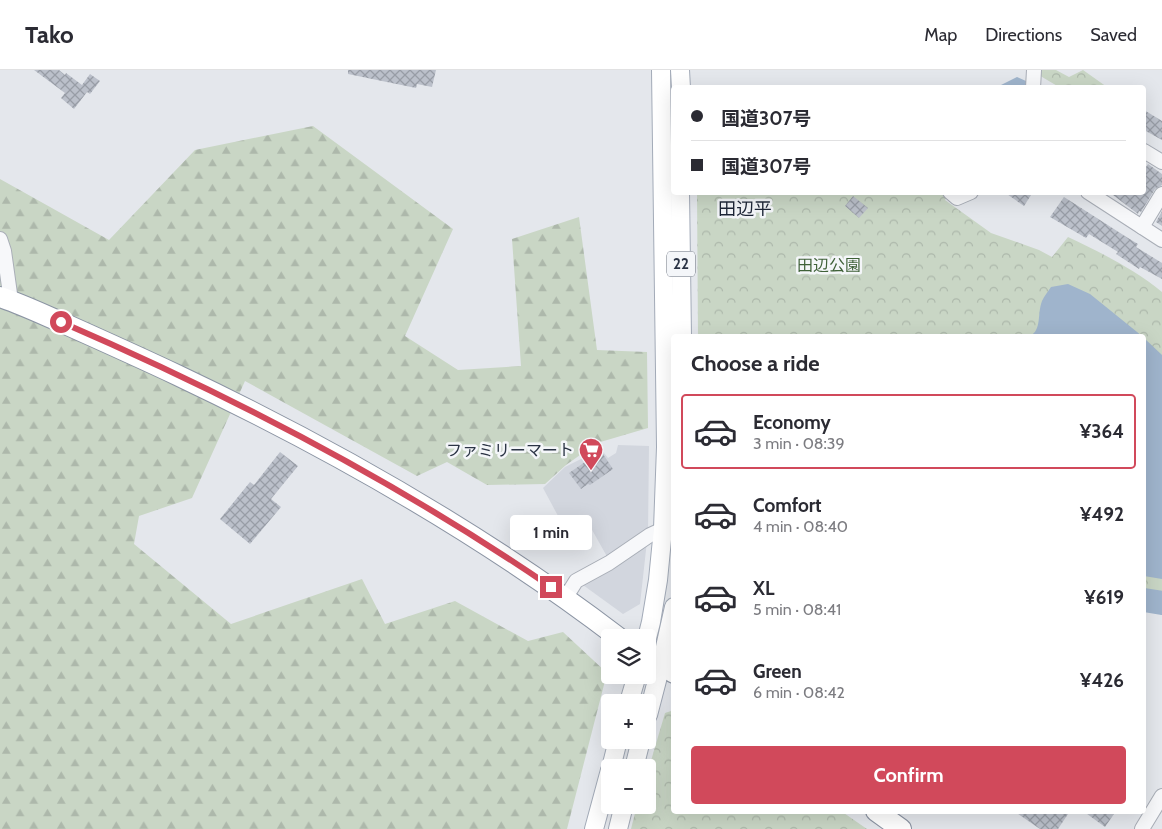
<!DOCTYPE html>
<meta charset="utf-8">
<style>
:root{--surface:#fff;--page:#f7f7f7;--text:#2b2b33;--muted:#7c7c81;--line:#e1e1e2;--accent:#d1495b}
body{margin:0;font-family:Cabin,"Noto Sans JP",sans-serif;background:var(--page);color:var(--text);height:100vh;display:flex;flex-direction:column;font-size:19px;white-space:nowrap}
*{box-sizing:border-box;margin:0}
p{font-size:16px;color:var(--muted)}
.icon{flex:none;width:28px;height:28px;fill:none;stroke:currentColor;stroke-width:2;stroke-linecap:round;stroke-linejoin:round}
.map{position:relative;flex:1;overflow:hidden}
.panel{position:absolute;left:671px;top:264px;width:475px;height:480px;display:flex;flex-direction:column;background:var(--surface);border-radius:5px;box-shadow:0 5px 20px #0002}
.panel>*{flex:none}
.banner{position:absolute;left:671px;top:15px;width:475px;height:110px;border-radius:5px;box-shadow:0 5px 20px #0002;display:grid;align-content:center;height:110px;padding:0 20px;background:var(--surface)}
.controls{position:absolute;left:601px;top:559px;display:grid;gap:10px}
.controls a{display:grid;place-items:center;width:55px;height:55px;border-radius:5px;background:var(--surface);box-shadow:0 5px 20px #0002;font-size:25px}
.end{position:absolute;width:22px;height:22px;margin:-11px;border:6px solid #d1495b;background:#fff;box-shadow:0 0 0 2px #fff}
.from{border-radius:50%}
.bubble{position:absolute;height:35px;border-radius:5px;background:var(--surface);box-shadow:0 5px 20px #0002;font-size:16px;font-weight:700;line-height:35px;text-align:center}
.banner b{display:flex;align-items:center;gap:18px;height:48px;font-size:19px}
.banner b+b{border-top:1px solid var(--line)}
.banner i{width:12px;height:12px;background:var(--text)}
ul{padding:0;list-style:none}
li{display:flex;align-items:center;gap:15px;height:75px;margin:0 10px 8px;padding:0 10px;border:2px solid transparent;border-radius:5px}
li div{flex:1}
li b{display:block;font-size:19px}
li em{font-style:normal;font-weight:700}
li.on{border-color:var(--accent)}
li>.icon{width:45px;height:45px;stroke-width:1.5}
h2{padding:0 20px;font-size:22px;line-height:60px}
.primary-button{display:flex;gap:10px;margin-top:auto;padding:10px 20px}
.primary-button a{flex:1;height:58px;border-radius:5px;background:var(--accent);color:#fff;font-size:20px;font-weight:700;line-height:58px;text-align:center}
header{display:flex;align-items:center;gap:30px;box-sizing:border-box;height:70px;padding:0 25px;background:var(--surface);border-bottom:1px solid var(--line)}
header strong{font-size:24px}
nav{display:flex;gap:28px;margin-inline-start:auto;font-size:18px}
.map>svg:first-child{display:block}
.built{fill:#d2d6de}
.forest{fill:url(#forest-firs)}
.park{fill:url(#park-crowns)}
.water{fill:#9fb4cc}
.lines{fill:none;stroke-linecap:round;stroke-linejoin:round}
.river{stroke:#9fb4cc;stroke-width:24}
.building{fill:url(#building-cross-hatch)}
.minor-casing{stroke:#a9aeb7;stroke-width:16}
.major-casing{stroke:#a3abb8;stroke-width:20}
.highway-casing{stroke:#8b94a3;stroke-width:22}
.minor{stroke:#f7f8fa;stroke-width:14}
.major{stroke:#fff;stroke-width:18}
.highway{stroke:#fff;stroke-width:20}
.route{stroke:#d1495b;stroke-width:6}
.labels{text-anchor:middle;stroke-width:5;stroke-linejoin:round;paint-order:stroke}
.shield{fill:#f4f6f9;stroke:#676e7b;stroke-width:1}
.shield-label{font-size:15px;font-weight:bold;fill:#2b3445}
.park-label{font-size:16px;fill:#3f6138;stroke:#f4f6f9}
.poi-label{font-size:16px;fill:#2b3445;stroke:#f4f6f9;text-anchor:end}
.neighbourhood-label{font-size:18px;fill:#1d2536;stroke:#f4f6f9}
</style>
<header>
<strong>Tako</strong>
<nav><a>Map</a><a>Directions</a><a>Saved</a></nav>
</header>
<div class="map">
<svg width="1162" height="759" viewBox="0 0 1162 759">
<defs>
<pattern id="forest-firs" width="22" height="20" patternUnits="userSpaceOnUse" patternTransform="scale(1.25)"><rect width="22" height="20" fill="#c9d6c5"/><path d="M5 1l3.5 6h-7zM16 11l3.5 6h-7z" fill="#adb8ab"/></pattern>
<pattern id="park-crowns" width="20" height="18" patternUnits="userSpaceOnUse" patternTransform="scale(1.25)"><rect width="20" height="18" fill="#c9d6c5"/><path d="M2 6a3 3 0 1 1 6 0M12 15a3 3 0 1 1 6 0" fill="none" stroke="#adb8ab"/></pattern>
<pattern id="building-cross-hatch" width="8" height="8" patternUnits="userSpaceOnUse" patternTransform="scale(1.25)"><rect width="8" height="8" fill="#bbc0ca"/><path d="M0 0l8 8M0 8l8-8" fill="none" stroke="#989da6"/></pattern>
</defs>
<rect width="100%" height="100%" fill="#e4e7ec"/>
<polygon class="built" points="618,375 649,376 648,462 640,534 623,544 583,515 614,499 591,458 571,470 543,418 565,397 601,379 608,388 616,383"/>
<polygon class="forest" points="313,56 453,159 405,266 458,300 521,296 512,169 579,147 597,280 647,282 648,358 597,373 566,395 545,414 487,415 447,392 417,406 245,311 192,428 139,446 134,474 231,554 362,509 385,554 455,531 528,571 563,562 607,603 567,759 0,759 0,109 109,170 195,80"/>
<g class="park">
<polygon points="1038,0 1056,0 1069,7 1083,0 1107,17 1059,17 1037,4"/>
<path d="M697,123h247l4,2 -3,5 46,33 48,17 13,7 16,-20c32,15 66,32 94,55v307l-18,-3v-260h-446z"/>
<polygon points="674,640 674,741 841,741 867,759 631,759 637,735 648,735 648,701 665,643"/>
</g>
<g class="water">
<polygon points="1017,7 1026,11 1026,17 995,18"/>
<path d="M1068,214l22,10 52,42h-112c12,-6 7,-22 12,-35 2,-5 6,-9 9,-14z"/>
<polygon points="1144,268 1162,285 1162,509 1144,506"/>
</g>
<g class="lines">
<polyline class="river" points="1144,530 1162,533"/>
</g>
<g class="building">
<polygon points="34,0 59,0 65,5 66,3 82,15 90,4 100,11 90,24 87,22 74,39 61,28 65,23"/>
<polygon points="348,0 436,0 432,17 417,14 416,18 348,4"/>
<polygon points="1144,40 1162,51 1162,70 1144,60"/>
<polygon points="1148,94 1162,104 1162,115 1155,119 1141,142 1139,141 1138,144 1109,122 1144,122 1144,100"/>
<polygon points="1004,122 1033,122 1024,136"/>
<polygon points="853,126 868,138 859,148 845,136"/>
<polygon points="1064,127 1128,168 1138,174 1136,177 1162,193 1162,209 1140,197 1139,199 1116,184 1118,182 1089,164 1086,168 1050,147"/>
<polygon points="1162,141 1162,156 1156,152"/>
<polygon points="601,381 613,399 590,415 588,414 581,419 569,403"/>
<polygon points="280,382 298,396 271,429 281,437 250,474 220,449 250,412 254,415"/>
<polygon points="1014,741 1070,741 1058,759 1040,759"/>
<polygon points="1083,741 1116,741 1105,757"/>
</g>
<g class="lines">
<defs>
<g id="minor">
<polyline points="1033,18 1034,0"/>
<polyline points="1144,81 1162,92"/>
<polyline points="950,122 957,128 971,122"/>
<polyline points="1088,122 1162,170"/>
<polyline points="1142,157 1162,124"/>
<polyline points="0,169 4,181 11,231"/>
<polyline points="566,527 576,511 609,493 650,465 663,459"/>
<polyline points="1142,759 1162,726"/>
</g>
<g id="major">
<polyline points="680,0 681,18"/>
<polyline points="680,122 682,266"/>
<polyline points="647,568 651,552 658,510 663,459 666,377 661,0"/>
<polyline points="629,632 637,605"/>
<polyline points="648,645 661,595 674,537"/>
<polyline points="611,698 618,670"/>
<polyline points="634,698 641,670"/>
<polyline points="594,759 610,700"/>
<polyline points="618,759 624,735"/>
</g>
<g id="highway">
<path d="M0,227c21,7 42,17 63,26 38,17 76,34 114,52 154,73 306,159 442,263"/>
<polyline points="648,586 674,603"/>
<polyline points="876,741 901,759"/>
</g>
</defs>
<use href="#minor" class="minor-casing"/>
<use href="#major" class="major-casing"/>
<use href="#highway" class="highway-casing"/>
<use href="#minor" class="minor"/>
<use href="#major" class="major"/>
<use href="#highway" class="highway"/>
</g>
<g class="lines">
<path class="route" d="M61,252c169,73 338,161 490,265"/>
</g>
<defs>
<symbol id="supermarket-pin" viewBox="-11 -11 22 30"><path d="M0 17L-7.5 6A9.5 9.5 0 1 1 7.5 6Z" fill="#d1495b" stroke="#f4f6f9"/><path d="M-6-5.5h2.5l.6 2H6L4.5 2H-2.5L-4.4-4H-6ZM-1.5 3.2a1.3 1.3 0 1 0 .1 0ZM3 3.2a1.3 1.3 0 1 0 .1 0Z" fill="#fff"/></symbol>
</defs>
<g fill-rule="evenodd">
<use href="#supermarket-pin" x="577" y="366" width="28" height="38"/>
</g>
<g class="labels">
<rect class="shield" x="667" y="181.5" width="28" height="25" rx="4"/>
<g class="shield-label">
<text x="681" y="199">22</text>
</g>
<g class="park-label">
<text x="829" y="201">田辺公園</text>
</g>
<g class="poi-label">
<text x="574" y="386">ファミリーマート</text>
</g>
<g class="neighbourhood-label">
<text x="745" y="145">田辺平</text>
</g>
</g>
</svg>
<div class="controls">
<a><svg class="icon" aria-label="layers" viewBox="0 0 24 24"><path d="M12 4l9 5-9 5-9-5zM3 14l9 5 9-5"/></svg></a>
<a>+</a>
<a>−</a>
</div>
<i class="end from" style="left:61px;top:252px"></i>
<i class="end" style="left:551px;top:517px"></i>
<div class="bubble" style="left:510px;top:445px;width:82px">1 min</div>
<div class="banner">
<b><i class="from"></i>国道307号</b>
<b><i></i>国道307号</b>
</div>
<section class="panel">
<h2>Choose a ride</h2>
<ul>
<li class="on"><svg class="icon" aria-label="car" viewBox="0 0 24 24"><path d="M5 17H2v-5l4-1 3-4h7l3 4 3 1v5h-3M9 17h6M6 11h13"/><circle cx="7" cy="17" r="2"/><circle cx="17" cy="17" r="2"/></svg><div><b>Economy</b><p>3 min · 08:39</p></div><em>¥364</em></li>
<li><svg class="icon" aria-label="car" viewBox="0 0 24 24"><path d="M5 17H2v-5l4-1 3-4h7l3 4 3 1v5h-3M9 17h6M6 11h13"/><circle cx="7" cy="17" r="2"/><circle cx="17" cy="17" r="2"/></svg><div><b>Comfort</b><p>4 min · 08:40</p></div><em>¥492</em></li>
<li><svg class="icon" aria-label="car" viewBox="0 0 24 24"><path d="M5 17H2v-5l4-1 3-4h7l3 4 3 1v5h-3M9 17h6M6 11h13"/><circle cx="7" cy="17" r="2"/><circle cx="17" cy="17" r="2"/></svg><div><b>XL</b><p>5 min · 08:41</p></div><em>¥619</em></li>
<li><svg class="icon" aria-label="car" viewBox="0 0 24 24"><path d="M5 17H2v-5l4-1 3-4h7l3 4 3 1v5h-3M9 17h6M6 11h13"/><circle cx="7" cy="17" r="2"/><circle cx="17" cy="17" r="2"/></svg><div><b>Green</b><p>6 min · 08:42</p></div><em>¥426</em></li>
</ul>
<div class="primary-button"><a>Confirm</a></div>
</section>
</div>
